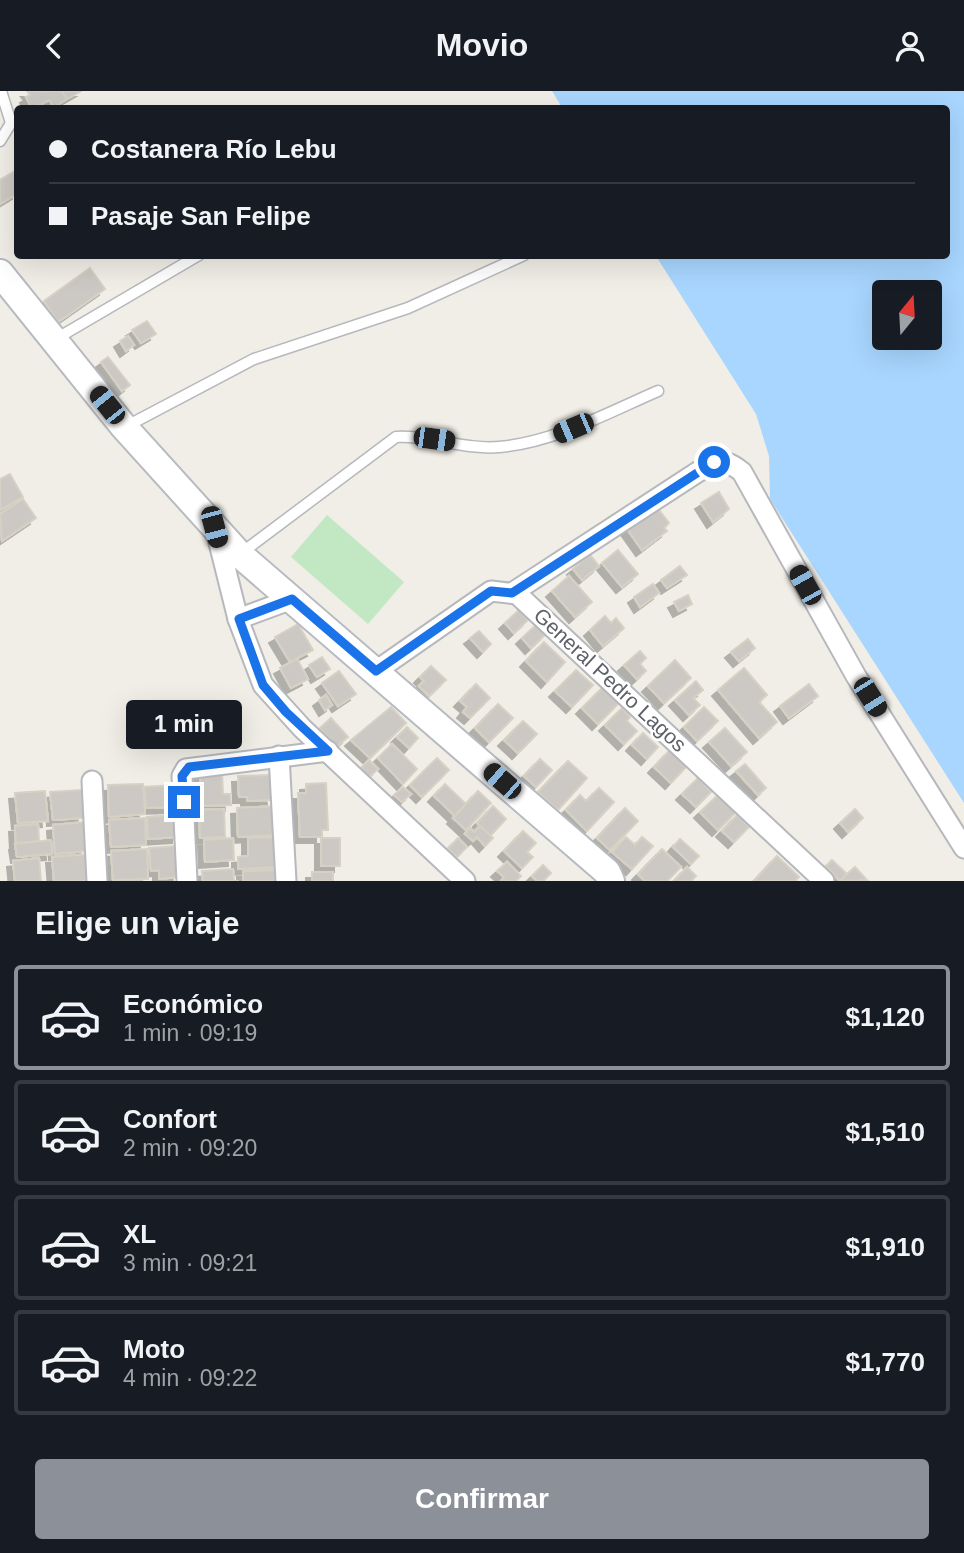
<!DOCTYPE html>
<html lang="es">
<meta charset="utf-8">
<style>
:root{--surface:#171b24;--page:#20242c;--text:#f1f3f6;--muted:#9ea1a6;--line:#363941;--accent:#8c9099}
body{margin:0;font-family:Helvetica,sans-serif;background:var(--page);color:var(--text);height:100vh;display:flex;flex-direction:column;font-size:26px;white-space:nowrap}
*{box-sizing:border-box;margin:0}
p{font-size:23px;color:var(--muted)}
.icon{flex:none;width:38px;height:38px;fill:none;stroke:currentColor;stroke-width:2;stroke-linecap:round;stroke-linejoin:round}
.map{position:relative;height:790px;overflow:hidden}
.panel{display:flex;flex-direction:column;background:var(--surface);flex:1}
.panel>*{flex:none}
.hud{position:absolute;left:14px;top:14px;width:936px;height:154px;border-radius:7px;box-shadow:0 7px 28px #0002;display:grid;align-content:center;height:154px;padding:0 35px;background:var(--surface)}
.needle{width:46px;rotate:18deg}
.controls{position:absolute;left:872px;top:189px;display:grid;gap:14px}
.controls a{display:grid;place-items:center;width:70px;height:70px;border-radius:7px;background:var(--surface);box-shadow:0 7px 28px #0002;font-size:35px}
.end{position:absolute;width:32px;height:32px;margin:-16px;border:9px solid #1a73e8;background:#fff;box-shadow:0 0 0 4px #fff}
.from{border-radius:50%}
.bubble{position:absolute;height:49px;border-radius:7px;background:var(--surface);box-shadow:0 7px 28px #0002;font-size:23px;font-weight:700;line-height:49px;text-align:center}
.car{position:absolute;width:21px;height:42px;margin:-21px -10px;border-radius:9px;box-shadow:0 0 5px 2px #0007;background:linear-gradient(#222 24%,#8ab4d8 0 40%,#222 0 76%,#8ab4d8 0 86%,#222 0)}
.hud b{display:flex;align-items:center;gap:24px;height:66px;font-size:26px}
.hud b+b{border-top:2px solid var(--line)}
.hud i{width:18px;height:18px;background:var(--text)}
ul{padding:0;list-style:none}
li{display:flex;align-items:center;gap:21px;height:105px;margin:0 14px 10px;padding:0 21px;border:4px solid var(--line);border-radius:7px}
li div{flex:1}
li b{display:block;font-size:26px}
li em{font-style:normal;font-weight:700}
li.active{border-color:var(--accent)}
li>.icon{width:63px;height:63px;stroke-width:1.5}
h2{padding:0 35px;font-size:32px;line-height:84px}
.cta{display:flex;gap:14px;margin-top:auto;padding:14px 35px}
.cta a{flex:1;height:80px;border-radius:7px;background:var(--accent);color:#fff;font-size:28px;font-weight:700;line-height:80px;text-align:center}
header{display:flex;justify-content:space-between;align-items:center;height:91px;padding:0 35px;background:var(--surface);font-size:32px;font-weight:700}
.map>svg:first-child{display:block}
.green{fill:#c2e8c3}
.water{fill:#a8d6ff;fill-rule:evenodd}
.building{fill:#ccc8c3;stroke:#d6d1c4;stroke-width:2;filter:url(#shadow)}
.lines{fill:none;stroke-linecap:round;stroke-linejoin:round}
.service-casing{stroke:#b6b8bd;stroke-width:13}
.minor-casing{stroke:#b6b8bd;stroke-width:23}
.secondary-casing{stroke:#b7bac0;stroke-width:30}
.service{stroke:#fff;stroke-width:10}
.minor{stroke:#fff;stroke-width:19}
.secondary{stroke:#fff;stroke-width:26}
.route{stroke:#1a73e8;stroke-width:9}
.labels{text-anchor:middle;stroke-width:5;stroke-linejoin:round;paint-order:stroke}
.street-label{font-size:21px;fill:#5e6167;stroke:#fff}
</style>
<header><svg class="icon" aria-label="back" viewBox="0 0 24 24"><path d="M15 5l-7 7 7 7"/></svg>Movio<svg class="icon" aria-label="person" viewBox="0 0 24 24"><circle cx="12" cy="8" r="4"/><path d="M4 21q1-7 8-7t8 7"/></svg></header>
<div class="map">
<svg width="964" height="790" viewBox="0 0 964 790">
<defs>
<filter id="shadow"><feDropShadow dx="-6" dy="6" stdDeviation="0" flood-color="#0004"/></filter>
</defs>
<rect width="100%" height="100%" fill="#f0eee6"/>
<polygon class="green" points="327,424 404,491 368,533 291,466"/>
<path class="water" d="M552,0h412v712l-194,-304 -1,-43 -13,-42 -100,-158 291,-1v-146h-384zM884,201h45v46h-45z"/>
<g class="building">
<polygon points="27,0 62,0 67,8 54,16 49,9 32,18 26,6 30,4"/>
<polygon points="62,0 81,0 67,8"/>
<polygon points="15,80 18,102 0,113 0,89"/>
<polygon points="90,177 105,198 58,231 44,210"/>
<polygon points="147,230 156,243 141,252 132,239"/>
<polygon points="128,245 134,254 126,260 120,250"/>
<polygon points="108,266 130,294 122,300 101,271"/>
<polygon points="10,383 23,406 0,419 0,388"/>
<polygon points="719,401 729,418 713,431 701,412"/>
<polygon points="23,408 36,427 2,450 0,423"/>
<polygon points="656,415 669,432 664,437 667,440 642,459 627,438"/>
<polygon points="618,459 638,483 622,496 602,472"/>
<polygon points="590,464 599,475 582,489 573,478"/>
<polygon points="680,475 687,484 667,497 661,489"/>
<polygon points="569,485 592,511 575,526 552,500"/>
<polygon points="653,493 659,502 640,516 634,506"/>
<polygon points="688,504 692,513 679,520 674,511"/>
<polygon points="519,519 528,529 514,542 505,532"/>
<polygon points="605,525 611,532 616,527 624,537 603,555 590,539"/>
<polygon points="298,533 313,559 290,571 275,546"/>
<polygon points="537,533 546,543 531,557 522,547"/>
<polygon points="479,540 491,553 483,561 470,547"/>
<polygon points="748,548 755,557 739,570 731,561"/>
<polygon points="544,551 565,571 547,591 526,570"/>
<polygon points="640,560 646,567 640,573 646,580 637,588 624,574"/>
<polygon points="322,566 330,578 317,586 309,574"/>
<polygon points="297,568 308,588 291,597 280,577"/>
<polygon points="675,569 691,587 664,612 648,595"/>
<polygon points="431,575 446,589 429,605 419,595 424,590 420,586"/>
<polygon points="744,577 767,604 759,611 777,631 759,647 718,599"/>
<polygon points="576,579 593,594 572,616 555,600"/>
<polygon points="339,580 356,603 338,615 322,592"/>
<polygon points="696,590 703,599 693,607 700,614 689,624 675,609"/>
<polygon points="476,593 490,607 470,627 463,621 467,616 460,610"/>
<polygon points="809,593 818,605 789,627 780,615"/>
<polygon points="603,596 619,612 598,633 582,617"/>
<polygon points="326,604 332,614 325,619 319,609"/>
<polygon points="498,613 513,627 489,651 475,637"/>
<polygon points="223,616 223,635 192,637 191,617"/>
<polygon points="391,616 406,632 370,667 351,649"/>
<polygon points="704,616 718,630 697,650 684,636"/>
<polygon points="622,617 630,626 627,630 637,640 624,653 605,634"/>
<polygon points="331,627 348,646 336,656 320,637"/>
<polygon points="523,630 537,643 518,662 504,649"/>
<polygon points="407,636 418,647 409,657 397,646"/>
<polygon points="725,637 747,661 731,675 709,651"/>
<polygon points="643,642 658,656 647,668 632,654"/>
<polygon points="392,653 417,678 403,693 378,667"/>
<polygon points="670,659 687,675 671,692 654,676"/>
<polygon points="437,667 449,679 422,706 410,694"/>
<polygon points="540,668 552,679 536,696 524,685"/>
<polygon points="369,669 378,678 369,686 361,677"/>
<polygon points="568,670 587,687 558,719 538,701"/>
<polygon points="745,673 766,697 758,704 736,680"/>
<polygon points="222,681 223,703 230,703 231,714 202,715 200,682"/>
<polygon points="271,684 273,709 247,710 247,706 239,706 238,685"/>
<polygon points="698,687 711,701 696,716 682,703"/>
<polygon points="326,692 328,739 322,739 322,746 300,746 298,702 306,702 306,693"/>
<polygon points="143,693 145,723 109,726 108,694"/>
<polygon points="445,693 466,713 455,725 434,705"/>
<polygon points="175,694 176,716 146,717 144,696"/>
<polygon points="403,696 411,703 402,711 394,704"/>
<polygon points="599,697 614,711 587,740 566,719 580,704 586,710"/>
<polygon points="82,699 84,727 53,729 50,701"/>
<polygon points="45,700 48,730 18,732 15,702"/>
<polygon points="478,700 491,712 466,739 453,727"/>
<polygon points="718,704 736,721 718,739 700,721"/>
<polygon points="276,715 278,744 238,746 237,717"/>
<polygon points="493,715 506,728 490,745 477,732"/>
<polygon points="625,717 638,730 610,759 597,747"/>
<polygon points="224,718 225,746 200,747 199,719"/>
<polygon points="855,718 863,727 848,741 840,732"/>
<polygon points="180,723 178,746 148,748 147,726"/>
<polygon points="737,724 749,736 734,751 722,740"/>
<polygon points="145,727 146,754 111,756 109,729"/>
<polygon points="85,731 87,760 55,763 53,734"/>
<polygon points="38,733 39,750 16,752 15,735"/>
<polygon points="480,735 493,747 485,755 477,746 473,750 465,743 470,737 474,741"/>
<polygon points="523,740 536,752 527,761 533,766 522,777 504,760"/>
<polygon points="278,746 279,776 238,778 238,766 248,765 248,747"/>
<polygon points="626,746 635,754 642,746 653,755 632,778 612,761"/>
<polygon points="233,747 234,769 205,771 204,749"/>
<rect x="321" y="747" width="19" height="28"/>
<polygon points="458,747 467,756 457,766 448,758"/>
<polygon points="680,748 699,765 691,773 673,756"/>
<polygon points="51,749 52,763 17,766 15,753"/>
<polygon points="176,755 179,786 159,788 159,779 151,780 149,757"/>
<polygon points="147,758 148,788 113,789 111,760"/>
<polygon points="662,758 681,776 667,790 645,790 638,783"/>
<polygon points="91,763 88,790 54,790 52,766"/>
<polygon points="777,765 799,786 795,790 754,790"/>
<polygon points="39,767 41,790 15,790 13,770"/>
<polygon points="832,769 847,783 840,790 826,775"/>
<polygon points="507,771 521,785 516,790 501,790 504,786 497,780"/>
<polygon points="543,774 551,782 543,790 537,790 532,785"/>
<polygon points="687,776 696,785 691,790 674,790"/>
<polygon points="855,776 867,789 840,790 847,783"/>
<polygon points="233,778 234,790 239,790 203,790 202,780"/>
<polygon points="276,779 276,790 243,790 243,780"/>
<rect x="312" y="781" width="21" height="9"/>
</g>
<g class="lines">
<defs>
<g id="service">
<polyline points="0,50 11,32 1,0"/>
<polyline points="54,249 199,164"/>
<polyline points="125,336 254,268 408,217 524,164"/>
<path d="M240,463l156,-117c34,-2 69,13 103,10 56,-5 108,-34 159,-56"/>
</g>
<g id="minor">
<polyline points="216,440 238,528 263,594 302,637 465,790"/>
<path d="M512,502l198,-129c12,-6 22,0 32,8l114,204 108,172"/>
<polyline points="238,528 292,508"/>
<polyline points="376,580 491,500 517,503 824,790"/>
<polyline points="279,665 286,790"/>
<polyline points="92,690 97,790"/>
<polyline points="187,790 182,685 186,678 328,660"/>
</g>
<polyline id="secondary" points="0,182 124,336 239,463 607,781 611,790"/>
</defs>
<use href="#service" class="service-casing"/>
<use href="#minor" class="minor-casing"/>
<use href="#secondary" class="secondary-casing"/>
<use href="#service" class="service"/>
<use href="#minor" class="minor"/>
<use href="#secondary" class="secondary"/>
</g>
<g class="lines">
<polyline class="route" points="184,711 182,685 189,676 328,660 286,621 263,594 239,528 292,508 376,580 491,500 512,502 714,371"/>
</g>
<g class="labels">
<g class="street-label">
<text transform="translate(610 589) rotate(43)" y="7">General Pedro Lagos</text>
</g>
</g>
</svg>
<div class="controls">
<a><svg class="needle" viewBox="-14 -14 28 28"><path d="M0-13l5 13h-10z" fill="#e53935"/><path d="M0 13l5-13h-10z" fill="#9ea1a6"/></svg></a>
</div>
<i class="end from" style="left:714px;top:371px"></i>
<i class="end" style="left:184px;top:711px"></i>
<div class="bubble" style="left:126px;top:609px;width:116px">1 min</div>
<i class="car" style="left:107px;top:314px;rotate:321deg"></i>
<i class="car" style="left:573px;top:337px;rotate:247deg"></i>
<i class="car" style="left:434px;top:348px;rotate:98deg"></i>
<i class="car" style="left:214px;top:436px;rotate:165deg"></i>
<i class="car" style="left:805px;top:494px;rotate:331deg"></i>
<i class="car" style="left:870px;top:606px;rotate:148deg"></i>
<i class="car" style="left:502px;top:690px;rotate:311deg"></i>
<div class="hud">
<b><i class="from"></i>Costanera Río Lebu</b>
<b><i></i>Pasaje San Felipe</b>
</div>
</div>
<section class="panel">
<h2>Elige un viaje</h2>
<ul>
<li class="active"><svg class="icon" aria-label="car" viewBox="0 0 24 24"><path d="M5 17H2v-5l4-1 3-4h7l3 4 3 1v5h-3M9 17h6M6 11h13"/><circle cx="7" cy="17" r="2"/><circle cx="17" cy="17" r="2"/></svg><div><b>Económico</b><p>1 min · 09:19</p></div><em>$1,120</em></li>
<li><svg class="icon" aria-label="car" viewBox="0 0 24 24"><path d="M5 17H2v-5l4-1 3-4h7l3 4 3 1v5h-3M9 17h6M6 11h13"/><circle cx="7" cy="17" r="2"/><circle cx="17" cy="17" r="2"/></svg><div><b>Confort</b><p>2 min · 09:20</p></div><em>$1,510</em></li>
<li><svg class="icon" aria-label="car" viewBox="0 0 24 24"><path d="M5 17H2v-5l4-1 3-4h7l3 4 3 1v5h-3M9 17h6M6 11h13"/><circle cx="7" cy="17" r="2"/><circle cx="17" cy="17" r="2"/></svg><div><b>XL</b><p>3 min · 09:21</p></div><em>$1,910</em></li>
<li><svg class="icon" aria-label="car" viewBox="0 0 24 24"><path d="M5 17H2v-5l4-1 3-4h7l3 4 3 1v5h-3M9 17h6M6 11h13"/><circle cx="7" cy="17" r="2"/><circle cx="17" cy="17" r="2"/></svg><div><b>Moto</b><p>4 min · 09:22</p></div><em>$1,770</em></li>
</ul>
<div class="cta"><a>Confirmar</a></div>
</section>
